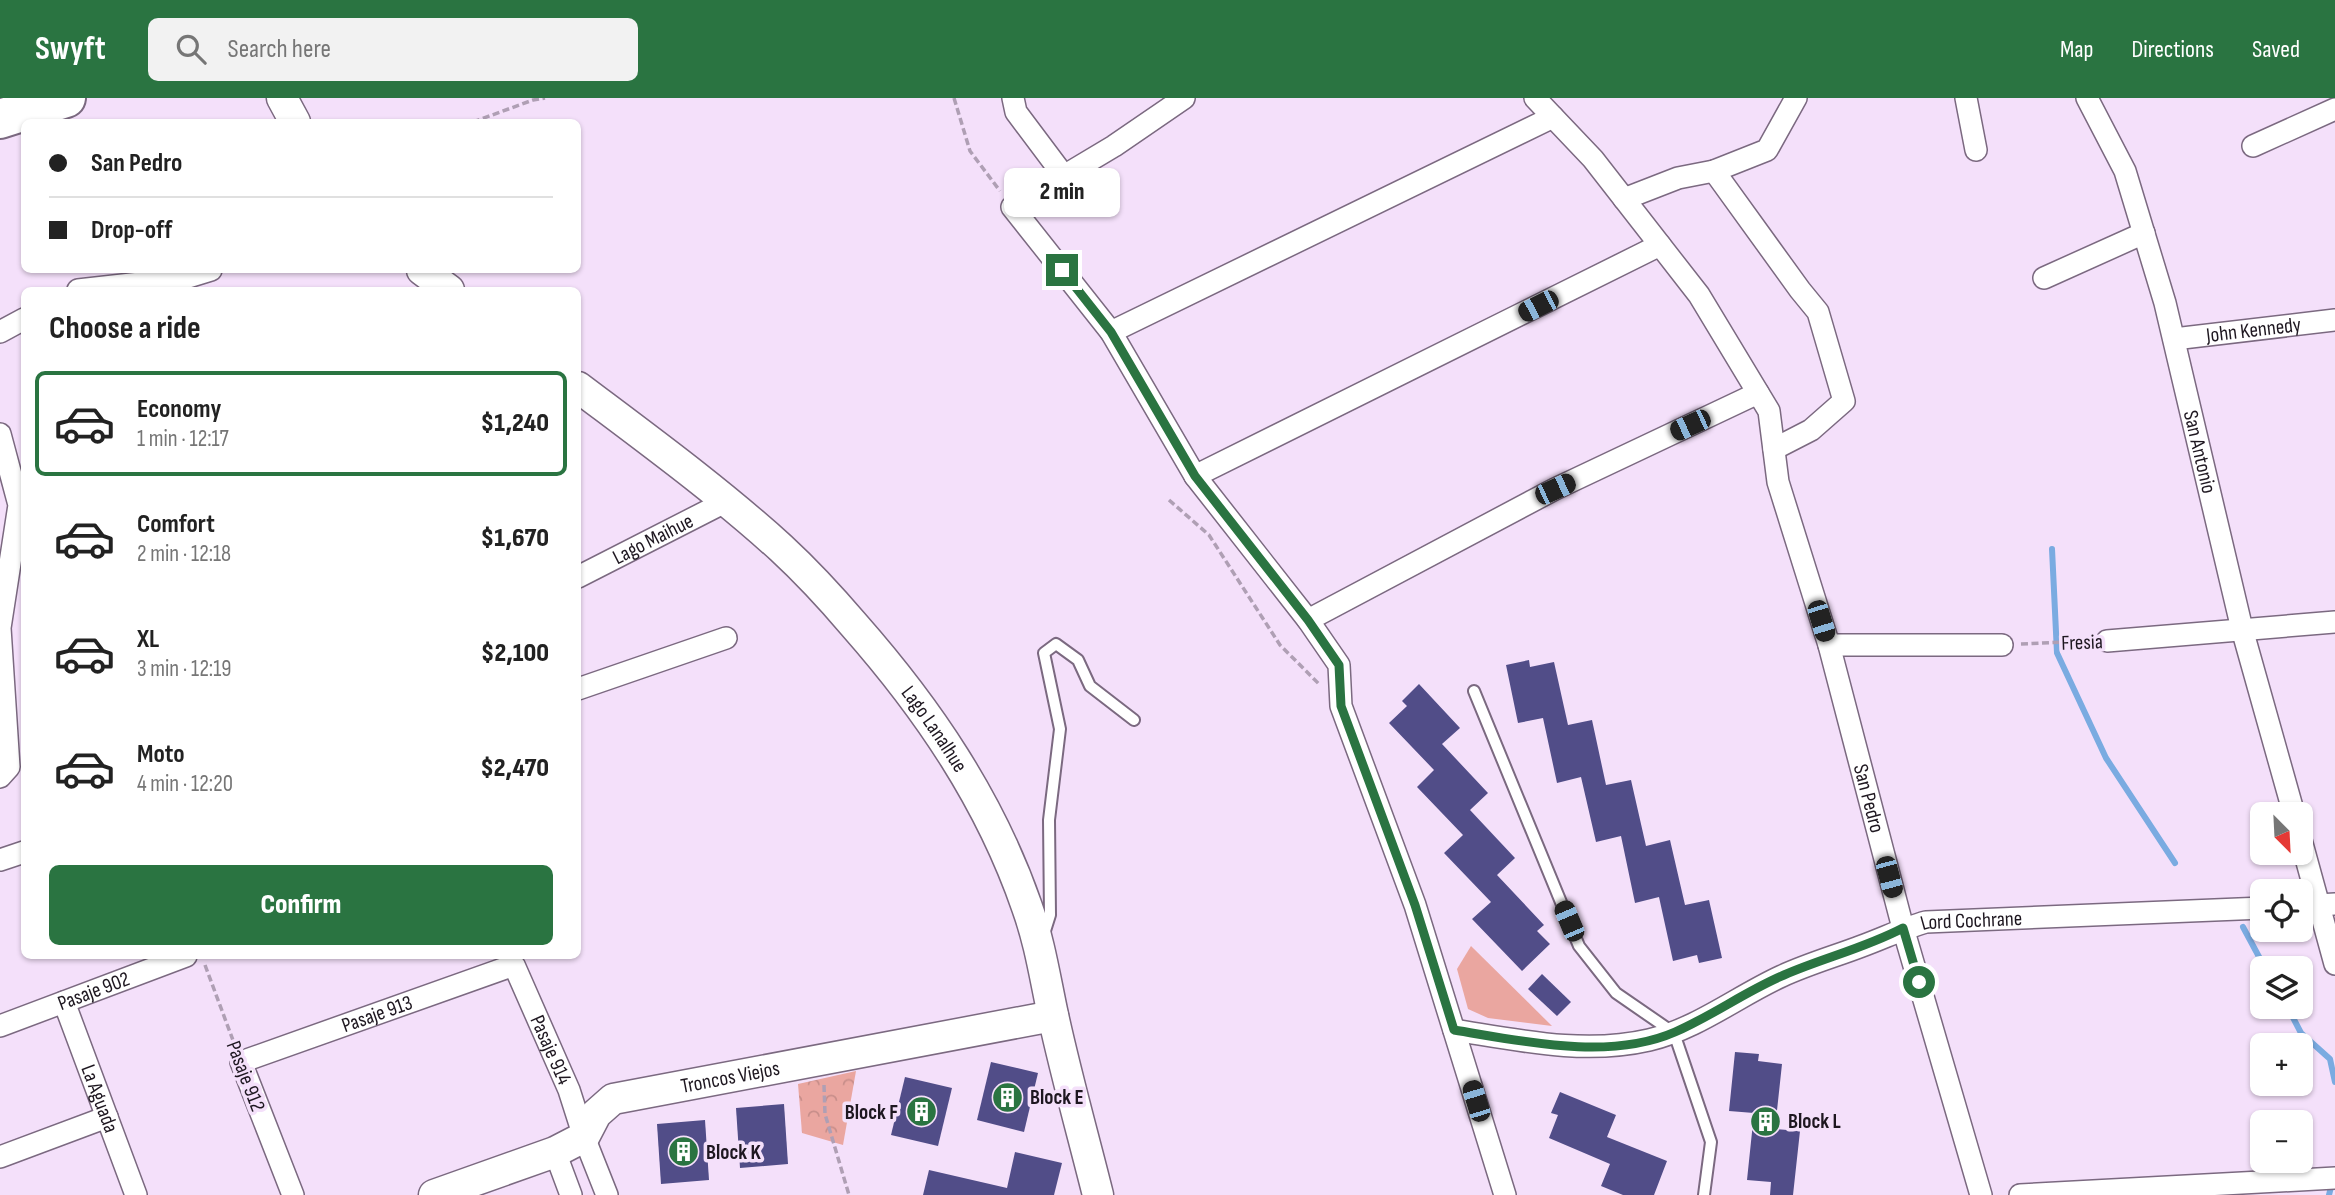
<!DOCTYPE html>
<meta charset="utf-8">
<style>
:root{--surface:#fff;--page:#f2f2f2;--text:#222;--muted:#767676;--line:#e0e0e0;--accent:#2a7441}
body{margin:0;font-family:"Sofia Sans Condensed",sans-serif;background:var(--page);color:var(--text);height:100vh;display:flex;flex-direction:column;font-size:26px;white-space:nowrap}
*{box-sizing:border-box;margin:0}
p{font-size:23px;color:var(--muted)}
.icon{flex:none;width:38px;height:38px;fill:none;stroke:currentColor;stroke-width:2;stroke-linecap:round;stroke-linejoin:round}
.map{position:relative;flex:1;overflow:hidden}
.panel{position:absolute;left:21px;top:189px;width:560px;height:672px;display:flex;flex-direction:column;background:var(--surface);border-radius:10px;box-shadow:0 2px 5px #0004}
.panel>*{flex:none}
.top-card{position:absolute;left:21px;top:21px;width:560px;height:154px;border-radius:10px;box-shadow:0 2px 5px #0004;display:grid;align-content:center;height:154px;padding:0 28px;background:var(--surface)}
.needle{width:46px;rotate:156deg}
.fabs{position:absolute;left:2250px;top:704px;display:grid;gap:14px}
.fabs a{display:grid;place-items:center;width:63px;height:63px;border-radius:10px;background:var(--surface);box-shadow:0 2px 5px #0004;font-size:35px}
.end{position:absolute;width:32px;height:32px;margin:-16px;border:9px solid #2a7441;background:#fff;box-shadow:0 0 0 4px #fff}
.from{border-radius:50%}
.bubble{position:absolute;height:49px;border-radius:10px;background:var(--surface);box-shadow:0 2px 5px #0004;font-size:23px;font-weight:800;line-height:49px;text-align:center}
.car{position:absolute;width:21px;height:42px;margin:-21px -10px;border-radius:9px;box-shadow:0 0 5px 2px #0007;background:linear-gradient(#222 24%,#8ab4d8 0 40%,#222 0 76%,#8ab4d8 0 86%,#222 0)}
.top-card b{display:flex;align-items:center;gap:24px;height:66px;font-size:26px}
.top-card b+b{border-top:2px solid var(--line)}
.top-card i{width:18px;height:18px;background:var(--text)}
ul{padding:0;list-style:none}
li{display:flex;align-items:center;gap:21px;height:105px;margin:0 14px 10px;padding:0 14px;border:4px solid transparent;border-radius:10px}
li div{flex:1}
li b{display:block;font-size:26px}
li em{font-style:normal;font-weight:800}
li.selected{border-color:var(--accent)}
li>.icon{width:63px;height:63px;stroke-width:1.5}
h2{padding:0 28px;font-size:32px;line-height:84px}
.cta{display:flex;gap:14px;margin-top:auto;padding:14px 28px}
.cta a{flex:1;height:80px;border-radius:10px;background:var(--accent);color:#fff;font-size:28px;font-weight:800;line-height:80px;text-align:center}
header{display:flex;align-items:center;gap:42px;box-sizing:border-box;height:98px;padding:0 35px;background:var(--accent);color:#fff}
header strong{font-size:33px}
nav{display:flex;gap:38px;margin-inline-start:auto;font-size:24px}
.search{width:490px;height:63px;background:var(--page);display:flex;align-items:center;gap:18px;box-sizing:border-box;padding:0 24px;border-radius:10px;color:var(--muted);font-size:26px}
.map>svg:first-child{display:block}
.grass{fill:#eaa6a0}
.forest{fill:url(#forest-crowns)}
.lines{fill:none;stroke-linecap:round;stroke-linejoin:round}
.stream{stroke:#7aabe1;stroke-width:6}
.building{fill:#514d88}
.lane-casing{stroke:#7b6980;stroke-width:14}
.street-casing{stroke:#7b6980;stroke-width:24}
.secondary-casing{stroke:#7b6980;stroke-width:33}
.highway-casing{stroke:#7b6980;stroke-width:42}
.path{stroke:#af9fb4;stroke-width:3.5;stroke-dasharray:7 3.5;stroke-linecap:butt}
.lane{stroke:#fff;stroke-width:10}
.street{stroke:#fff;stroke-width:21}
.secondary{stroke:#fff;stroke-width:30}
.highway{stroke:#fff;stroke-width:38}
.route{stroke:#2a7441;stroke-width:9}
.labels{text-anchor:middle;stroke-width:7;stroke-linejoin:round;paint-order:stroke}
.street-label{font-size:21px;fill:#1e1720;stroke:#f4e0fa}
.poi-label{font-size:21px;font-weight:bold;fill:#1e1720;stroke:#f4e0fa;text-anchor:start}
</style>
<header>
<strong>Swyft</strong>
<div class="search"><svg class="icon" aria-label="search" viewBox="0 0 24 24"><circle cx="10" cy="10" r="6"/><path d="M15 15l6 6"/></svg>Search here</div>
<nav><a>Map</a><a>Directions</a><a>Saved</a></nav>
</header>
<div class="map">
<svg width="2335" height="1097" viewBox="0 0 2335 1097">
<defs>
<pattern id="forest-crowns" width="20" height="18" patternUnits="userSpaceOnUse" patternTransform="scale(1.75)"><rect width="20" height="18" fill="#eaa6a0"/><path d="M2 6a3 3 0 1 1 6 0M12 15a3 3 0 1 1 6 0" fill="none" stroke="#c88e8a"/></pattern>
</defs>
<rect width="100%" height="100%" fill="#f4e0fa"/>
<polygon class="grass" points="1471,848 1552,928 1488,920 1468,911 1457,871"/>
<polygon class="forest" points="856,973 843,1047 802,1035 798,986"/>
<g class="lines">
<g class="stream">
<polyline points="2052,451 2057,555 2106,660 2175,765"/>
<polyline points="2243,829 2265,870"/>
<polyline points="2287,908 2301,935 2330,961 2335,984"/>
<polyline points="2329,1097 2332,1085"/>
</g>
</g>
<g class="building">
<polygon points="1529,562 1530,569 1554,564 1568,627 1592,622 1606,687 1631,682 1646,748 1670,742 1685,807 1709,802 1722,860 1699,865 1697,857 1673,863 1659,799 1635,805 1621,738 1596,744 1581,679 1557,685 1543,620 1518,625 1506,567"/>
<polygon points="1419,586 1460,630 1442,646 1488,695 1470,712 1515,760 1497,777 1544,827 1537,833 1550,846 1522,873 1472,821 1491,804 1444,755 1463,737 1417,689 1434,672 1389,625 1407,608 1402,603"/>
<polygon points="1542,876 1571,904 1557,918 1528,891"/>
<polygon points="1735,954 1759,956 1758,963 1782,966 1775,1031 1800,1033 1793,1097 1770,1097 1771,1084 1747,1082 1754,1015 1729,1013"/>
<polygon points="991,964 1038,975 1024,1034 977,1022"/>
<polygon points="905,979 952,990 938,1048 891,1037"/>
<polygon points="1560,994 1616,1017 1607,1039 1667,1063 1654,1097 1623,1097 1601,1088 1610,1066 1549,1040 1558,1017 1551,1015"/>
<polygon points="784,1006 788,1066 740,1070 736,1010"/>
<polygon points="705,1022 709,1082 661,1086 657,1026"/>
<polygon points="1015,1054 1062,1065 1054,1097 923,1097 929,1072 1007,1090"/>
</g>
<g class="lines">
<defs>
<g id="lane">
<polyline points="1474,593 1579,848 1616,895 1674,935 1711,1044 1704,1097"/>
<polyline points="1044,836 1050,817 1049,722 1060,631 1044,555 1056,546 1078,562 1090,588 1134,622"/>
</g>
<g id="street">
<polyline points="1013,0 1016,14 1064,78"/>
<polyline points="1184,0 1114,48 1012,109 1111,234 1195,378 1308,522 1339,567 1341,608 1415,807 1505,1097"/>
<path id="s1" d="M1535,0l58,61 106,136 70,116 9,71 51,163 74,283 78,267"/>
<polyline points="1966,0 1976,52"/>
<path id="s2" d="M2087,0l38,73 40,132 77,326 52,185"/>
<polyline points="2253,48 2335,11"/>
<polyline points="1714,73 1800,192 1818,214 1844,303 1811,332 1774,351"/>
<polyline points="1624,101 1678,80 1714,73 1767,52 1796,0"/>
<polyline points="2044,180 2144,135"/>
<polyline points="78,192 185,180 211,172"/>
<polyline points="0,234 24,221"/>
<polyline points="1111,234 1553,19"/>
<path id="s3" d="M2174,241l161,-19"/>
<polyline points="0,336 19,407 0,530 9,669 0,679"/>
<polyline points="1195,378 1660,147"/>
<path id="s4" d="M578,479l149,-76"/>
<polyline points="1308,522 1555,391 1758,295"/>
<polyline points="2107,543 2335,524"/>
<polyline points="1829,547 2002,547"/>
<polyline points="578,591 726,540"/>
<polyline points="2301,742 2335,866"/>
<polyline points="0,762 24,754"/>
<polyline points="2301,808 2335,806"/>
<path id="s5" d="M64,904l72,193"/>
<path id="s6" d="M0,928l186,-70"/>
<path id="s7" d="M1454,932c64,10 130,25 195,10 48,-11 89,-44 133,-64 26,-12 54,-20 80,-30 22,-8 42,-18 64,-24l337,-14"/>
<polyline points="555,1054 571,1097"/>
<polyline points="0,1059 107,1019"/>
<path id="s8" d="M293,1097l-52,-133 273,-97 55,125 15,47 23,58"/>
<polyline points="2020,1097 2335,1080"/>
</g>
<g id="secondary">
<polyline points="282,0 295,24"/>
<polyline points="422,172 449,192"/>
<path id="s9" d="M578,289c69,52 139,103 203,161 26,24 50,50 73,77 74,84 136,175 173,282 13,36 18,71 26,108 13,60 30,120 45,180"/>
<path id="s10" d="M434,1097l121,-43 29,-15 12,-23 17,-15 440,-83"/>
</g>
<polyline id="highway" points="0,21 66,0"/>
</defs>
<use href="#lane" class="lane-casing"/>
<use href="#street" class="street-casing"/>
<use href="#secondary" class="secondary-casing"/>
<use href="#highway" class="highway-casing"/>
<g class="path">
<polyline points="954,0 970,53 1000,93"/>
<polyline points="473,24 533,2 545,0"/>
<polyline points="1169,402 1209,437 1280,547 1320,587"/>
<polyline points="2021,546 2087,543"/>
<polyline points="205,867 234,945"/>
<polyline points="824,987 825,1016 849,1097"/>
</g>
<use href="#lane" class="lane"/>
<use href="#street" class="street"/>
<use href="#secondary" class="secondary"/>
<use href="#highway" class="highway"/>
</g>
<g class="lines">
<path class="route" d="M1062,172l49,62 84,144 113,144 31,45 2,41 74,199 39,125c68,11 155,31 221,2 37,-16 71,-41 109,-57 39,-17 81,-27 119,-47l16,54"/>
</g>
<defs>
<symbol id="building-disc" viewBox="-11 -11 22 22"><circle r="9.5" fill="#2a7441" stroke="#f4e0fa"/><path d="M-4-6H4V6H1V3H-1V6H-4ZM-2.5-4.3h1.7v1.8h-1.7ZM.8-4.3h1.7v1.8H.8ZM-2.5-1h1.7V.8h-1.7ZM.8-1h1.7V.8H.8Z" fill="#fff"/></symbol>
</defs>
<g fill-rule="evenodd">
<use href="#building-disc" x="990" y="982" width="35" height="35"/>
<use href="#building-disc" x="904" y="996" width="35" height="35"/>
<use href="#building-disc" x="1748" y="1006" width="35" height="35"/>
<use href="#building-disc" x="666" y="1036" width="35" height="35"/>
</g>
<g class="labels">
<g class="street-label">
<text dy="7" stroke="none"><textPath href="#s3" startOffset="80">John Kennedy</textPath></text>
<text dy="7" stroke="none"><textPath href="#s2" startOffset="373">San Antonio</textPath></text>
<text dy="7" stroke="none"><textPath href="#s4" startOffset="84">Lago Maihue</textPath></text>
<text transform="translate(2082 544) rotate(-2)" y="7">Fresia</text>
<text dy="7" stroke="none"><textPath href="#s9" startOffset="497">Lago Lanalhue</textPath></text>
<text dy="7" stroke="none"><textPath href="#s1" startOffset="793">San Pedro</textPath></text>
<text dy="7" stroke="none"><textPath href="#s7" startOffset="544">Lord Cochrane</textPath></text>
<text dy="7" stroke="none"><textPath href="#s6" startOffset="100">Pasaje 902</textPath></text>
<text dy="7" stroke="none"><textPath href="#s8" startOffset="287">Pasaje 913</textPath></text>
<text dy="7" stroke="none"><textPath href="#s8" startOffset="525">Pasaje 914</textPath></text>
<text transform="translate(246 978) rotate(69)" y="7">Pasaje 912</text>
<text dy="7" stroke="none"><textPath href="#s10" startOffset="329">Troncos Viejos</textPath></text>
<text dy="7" stroke="none"><textPath href="#s5" startOffset="103">La Aguada</textPath></text>
</g>
<g class="poi-label">
<text x="1030" y="1006">Block E</text>
<text x="898" y="1021" text-anchor="end">Block F</text>
<text x="1788" y="1030">Block L</text>
<text x="706" y="1061">Block K</text>
</g>
</g>
</svg>
<div class="fabs">
<a><svg class="needle" viewBox="-14 -14 28 28"><path d="M0-13l5 13h-10z" fill="#e53935"/><path d="M0 13l5-13h-10z" fill="#767676"/></svg></a>
<a><svg class="icon" aria-label="locate" viewBox="0 0 24 24"><circle cx="12" cy="12" r="6"/><path d="M12 2v4M12 18v4M2 12h4M18 12h4"/></svg></a>
<a><svg class="icon" aria-label="layers" viewBox="0 0 24 24"><path d="M12 4l9 5-9 5-9-5zM3 14l9 5 9-5"/></svg></a>
<a>+</a>
<a>−</a>
</div>
<i class="end from" style="left:1919px;top:884px"></i>
<i class="end" style="left:1062px;top:172px"></i>
<div class="bubble" style="left:1004px;top:70px;width:116px">2 min</div>
<i class="car" style="left:1538px;top:208px;rotate:243deg"></i>
<i class="car" style="left:1690px;top:327px;rotate:245deg"></i>
<i class="car" style="left:1555px;top:391px;rotate:65deg"></i>
<i class="car" style="left:1821px;top:523px;rotate:163deg"></i>
<i class="car" style="left:1889px;top:779px;rotate:165deg"></i>
<i class="car" style="left:1569px;top:823px;rotate:337deg"></i>
<i class="car" style="left:1476px;top:1003px;rotate:343deg"></i>
<div class="top-card">
<b><i class="from"></i>San Pedro</b>
<b><i></i>Drop-off</b>
</div>
<section class="panel">
<h2>Choose a ride</h2>
<ul>
<li class="selected"><svg class="icon" aria-label="car" viewBox="0 0 24 24"><path d="M5 17H2v-5l4-1 3-4h7l3 4 3 1v5h-3M9 17h6M6 11h13"/><circle cx="7" cy="17" r="2"/><circle cx="17" cy="17" r="2"/></svg><div><b>Economy</b><p>1 min · 12:17</p></div><em>$1,240</em></li>
<li><svg class="icon" aria-label="car" viewBox="0 0 24 24"><path d="M5 17H2v-5l4-1 3-4h7l3 4 3 1v5h-3M9 17h6M6 11h13"/><circle cx="7" cy="17" r="2"/><circle cx="17" cy="17" r="2"/></svg><div><b>Comfort</b><p>2 min · 12:18</p></div><em>$1,670</em></li>
<li><svg class="icon" aria-label="car" viewBox="0 0 24 24"><path d="M5 17H2v-5l4-1 3-4h7l3 4 3 1v5h-3M9 17h6M6 11h13"/><circle cx="7" cy="17" r="2"/><circle cx="17" cy="17" r="2"/></svg><div><b>XL</b><p>3 min · 12:19</p></div><em>$2,100</em></li>
<li><svg class="icon" aria-label="car" viewBox="0 0 24 24"><path d="M5 17H2v-5l4-1 3-4h7l3 4 3 1v5h-3M9 17h6M6 11h13"/><circle cx="7" cy="17" r="2"/><circle cx="17" cy="17" r="2"/></svg><div><b>Moto</b><p>4 min · 12:20</p></div><em>$2,470</em></li>
</ul>
<div class="cta"><a>Confirm</a></div>
</section>
</div>
